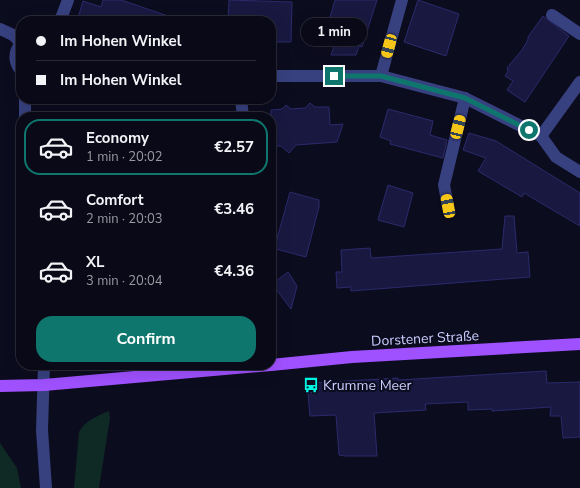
<!DOCTYPE html>
<meta charset="utf-8">
<style>
:root{--surface:#090917;--page:#171724;--text:#f1f3f6;--muted:#999aa1;--line:#292a36;--accent:#0f766e}
body{margin:0;font-family:"Nunito Sans",sans-serif;background:var(--page);color:var(--text);height:100vh;display:flex;flex-direction:column;font-size:15px;white-space:nowrap}
*{box-sizing:border-box;margin:0}
p{font-size:13px;color:var(--muted)}
.icon{flex:none;width:22px;height:22px;fill:none;stroke:currentColor;stroke-width:2;stroke-linecap:round;stroke-linejoin:round}
.map{position:relative;flex:1;overflow:hidden}
.panel{position:absolute;left:16px;top:112px;width:260px;height:258px;display:flex;flex-direction:column;background:var(--surface);border-radius:16px;box-shadow:0 4px 16px #0002,0 0 0 1px var(--line)}
.panel>*{flex:none}
.top-card{position:absolute;left:16px;top:16px;width:260px;height:88px;border-radius:16px;box-shadow:0 4px 16px #0002,0 0 0 1px var(--line);display:grid;align-content:center;height:88px;padding:0 20px;background:var(--surface)}
.end{position:absolute;width:18px;height:18px;margin:-9px;border:5px solid #0f766e;background:#fff;box-shadow:0 0 0 2px #fff}
.from{border-radius:50%}
.bubble{position:absolute;height:28px;border-radius:14px;background:var(--surface);box-shadow:0 4px 16px #0002,0 0 0 1px var(--line);font-size:13px;font-weight:700;line-height:28px;text-align:center}
.car{position:absolute;width:12px;height:24px;margin:-12px -6px;border-radius:5px;box-shadow:0 0 3px 1px #0007;background:linear-gradient(#f5c518 24%,#345 0 40%,#f5c518 0 76%,#345 0 86%,#f5c518 0)}
.top-card b{display:flex;align-items:center;gap:14px;height:38px;font-size:15px}
.top-card b+b{border-top:1px solid var(--line)}
.top-card i{width:10px;height:10px;background:var(--text)}
ul{padding:7px 0 0;list-style:none}
li{display:flex;align-items:center;gap:12px;height:56px;margin:0 8px 6px;padding:0 12px;border:2px solid transparent;border-radius:16px}
li div{flex:1}
li b{display:block;font-size:15px}
li em{font-style:normal;font-weight:700}
li.on{border-color:var(--accent)}
li>.icon{width:36px;height:36px;stroke-width:1.5}
.primary-button{display:flex;gap:8px;margin-top:auto;padding:8px 20px}
.primary-button a{flex:1;height:46px;border-radius:16px;background:var(--accent);color:#fff;font-size:16px;font-weight:700;line-height:46px;text-align:center}
.map>svg:first-child{display:block}
.green{fill:#0f2924}
.building{fill:#191840;stroke:#2b2a6c}
.lines{fill:none;stroke-linecap:round;stroke-linejoin:round}
.minor{stroke:#37417f;stroke-width:12}
.major{stroke:#9f51ff;stroke-width:12}
.route{stroke:#0f766e;stroke-width:5}
.labels{text-anchor:middle;stroke-width:4;stroke-linejoin:round;paint-order:stroke}
.street-label{font-size:14px;fill:#caceff;stroke:#0c0c1f}
.poi-label{font-size:14px;fill:#caceff;stroke:#0c0c1f;text-anchor:start}
</style>
<div class="map">
<svg width="580" height="488" viewBox="0 0 580 488">
<rect width="100%" height="100%" fill="#0c0c1f"/>
<g class="green">
<path d="M109,411l1,7 -11,70h-25l5,-56c7,-12 18,-16 30,-21z"/>
<polygon points="0,443 17,468 21,488 0,488"/>
</g>
<g class="building">
<polygon points="103,0 121,0 174,18 173,21 87,21 78,18 83,1 101,7"/>
<polygon points="229,0 292,2 291,42 271,42 271,21 228,21"/>
<polygon points="335,0 377,0 362,47 359,46 356,55 331,55 337,38 328,35 330,29 328,24"/>
<polygon points="418,0 459,14 446,56 404,42"/>
<polygon points="543,16 569,36 525,102 507,90 513,81 505,76 508,71 507,68 522,50 528,40 528,37"/>
<polygon points="310,103 315,107 329,107 330,125 343,124 337,142 296,145 289,153 281,146 271,146 271,110 282,109 286,105 291,109 305,108"/>
<polygon points="388,109 433,121 430,135 447,140 443,158 390,144 391,141 380,137"/>
<polygon points="469,133 496,141 580,193 580,226 524,193 522,197 478,171 486,158 463,150"/>
<polygon points="388,185 413,193 404,227 378,220"/>
<polygon points="290,192 319,200 319,207 306,257 276,249 276,242"/>
<polygon points="505,216 514,216 517,253 528,252 530,277 351,291 351,287 337,288 336,272 342,272 341,250 370,248 371,258 502,249"/>
<polygon points="288,272 297,286 291,309 272,284"/>
<polygon points="546,371 547,383 580,382 580,437 563,438 561,416 550,416 551,407 492,411 492,409 468,410 468,402 425,404 426,410 374,413 377,456 345,456 339,455 336,415 310,416 308,393 315,392 314,383 398,378 398,380"/>
</g>
<g class="lines">
<g class="minor">
<polyline points="552,15 580,34"/>
<polyline points="60,21 68,0"/>
<polyline points="0,29 13,35 21,43"/>
<path d="M21,44c-8,8 -7,18 0,27"/>
<polyline points="271,76 381,76 465,98 541,136 556,157 580,172"/>
<polyline points="381,76 402,0"/>
<polyline points="241,99 243,117"/>
<polyline points="25,117 25,99"/>
<polyline points="541,136 580,82"/>
<polyline points="448,206 444,185 465,98"/>
<polyline points="44,365 42,430 46,488"/>
</g>
<g class="major">
<polyline points="271,365 352,357 580,344"/>
<polyline points="0,386 44,385 271,365"/>
</g>
</g>
<g class="lines">
<polyline class="route" points="334,76 381,76 465,98 529,130"/>
</g>
<defs>
<symbol id="bus-bare" viewBox="-9 -9 18 18"><path d="M-5-6H5V4H4V6H2V4H-2V6H-4V4H-5ZM-3.5-4V0h7V-4ZM-3.5 1.2v1.5H-2V1.2ZM2 1.2v1.5H3.5V1.2Z" fill="#00f5e2" stroke="#0c0c1f" stroke-width="2.5" paint-order="stroke"/></symbol>
</defs>
<g fill-rule="evenodd">
<use href="#bus-bare" x="300" y="374" width="22" height="22"/>
</g>
<g class="labels">
<g class="street-label">
<text transform="translate(425 338) rotate(-3)" y="5">Dorstener Straße</text>
</g>
<g class="poi-label">
<text x="323" y="390">Krumme Meer</text>
</g>
</g>
</svg>
<i class="end from" style="left:529px;top:130px"></i>
<i class="end" style="left:334px;top:76px"></i>
<div class="bubble" style="left:301px;top:18px;width:66px">1 min</div>
<i class="car" style="left:389px;top:46px;rotate:195deg"></i>
<i class="car" style="left:458px;top:127px;rotate:14deg"></i>
<i class="car" style="left:448px;top:206px;rotate:349deg"></i>
<div class="top-card">
<b><i class="from"></i>Im Hohen Winkel</b>
<b><i></i>Im Hohen Winkel</b>
</div>
<section class="panel">
<ul>
<li class="on"><svg class="icon" aria-label="car" viewBox="0 0 24 24"><path d="M5 17H2v-5l4-1 3-4h7l3 4 3 1v5h-3M9 17h6M6 11h13"/><circle cx="7" cy="17" r="2"/><circle cx="17" cy="17" r="2"/></svg><div><b>Economy</b><p>1 min · 20:02</p></div><em>€2.57</em></li>
<li><svg class="icon" aria-label="car" viewBox="0 0 24 24"><path d="M5 17H2v-5l4-1 3-4h7l3 4 3 1v5h-3M9 17h6M6 11h13"/><circle cx="7" cy="17" r="2"/><circle cx="17" cy="17" r="2"/></svg><div><b>Comfort</b><p>2 min · 20:03</p></div><em>€3.46</em></li>
<li><svg class="icon" aria-label="car" viewBox="0 0 24 24"><path d="M5 17H2v-5l4-1 3-4h7l3 4 3 1v5h-3M9 17h6M6 11h13"/><circle cx="7" cy="17" r="2"/><circle cx="17" cy="17" r="2"/></svg><div><b>XL</b><p>3 min · 20:04</p></div><em>€4.36</em></li>
</ul>
<div class="primary-button"><a>Confirm</a></div>
</section>
</div>
